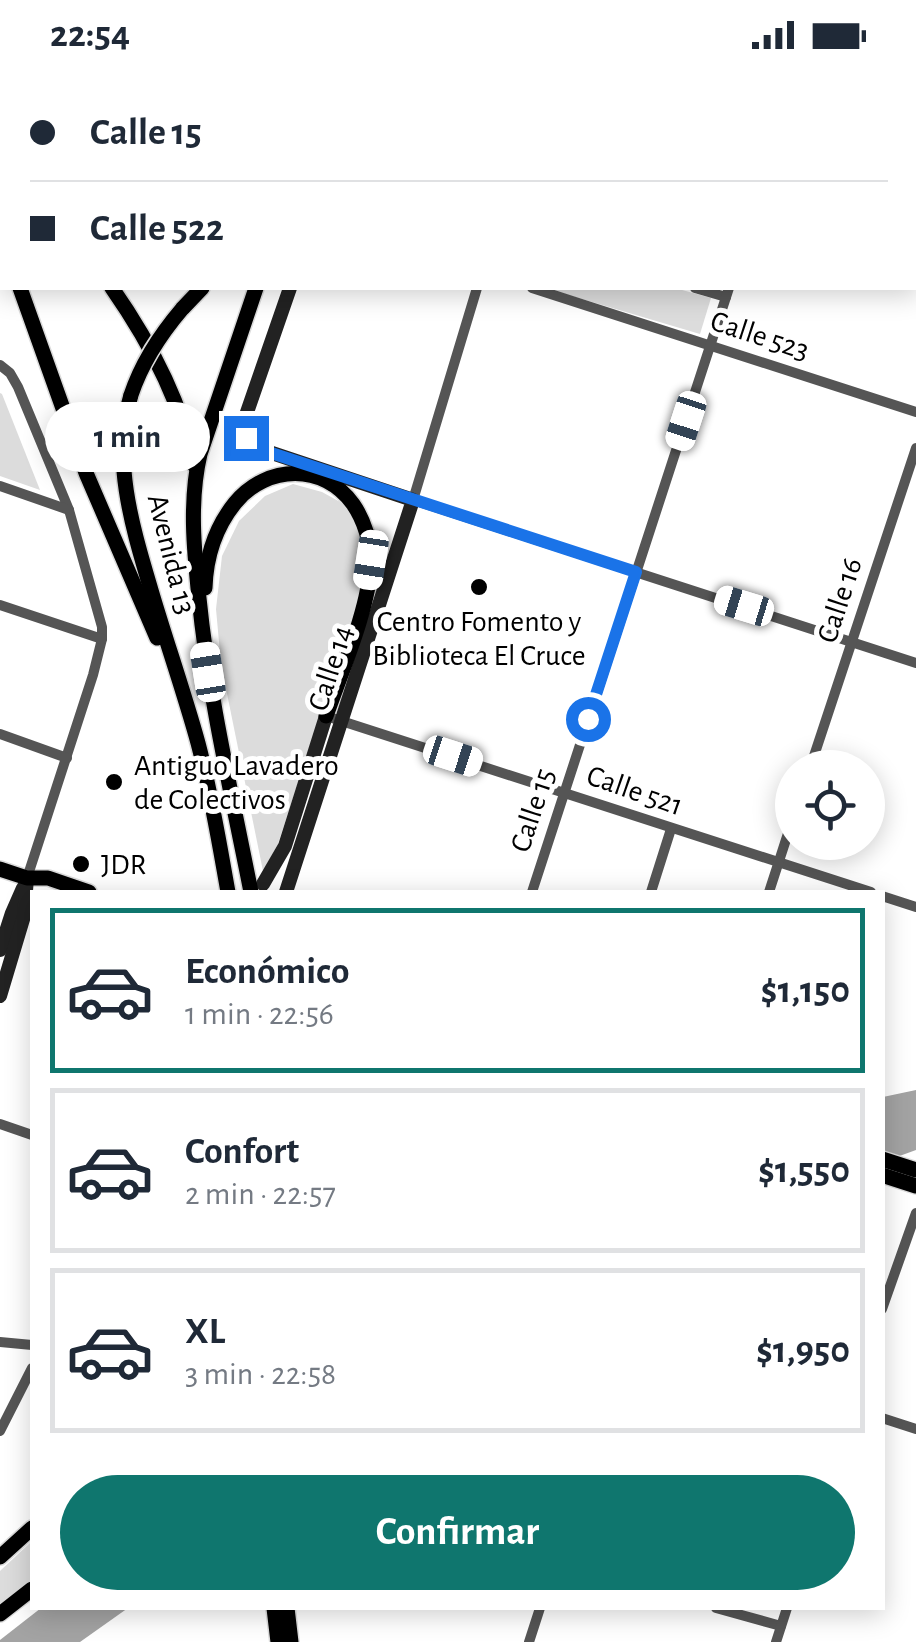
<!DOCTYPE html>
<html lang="es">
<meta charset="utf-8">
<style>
:root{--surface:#fff;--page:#f6f6f7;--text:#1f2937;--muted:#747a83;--line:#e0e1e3;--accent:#0f766e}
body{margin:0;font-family:"Alegreya Sans",sans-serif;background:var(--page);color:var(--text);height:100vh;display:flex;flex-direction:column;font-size:38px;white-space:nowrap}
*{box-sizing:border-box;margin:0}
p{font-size:32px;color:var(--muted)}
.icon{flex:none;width:55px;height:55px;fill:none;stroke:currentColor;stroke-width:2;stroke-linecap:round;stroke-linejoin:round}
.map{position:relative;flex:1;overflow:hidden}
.panel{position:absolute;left:30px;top:820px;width:855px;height:720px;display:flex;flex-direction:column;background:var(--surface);border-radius:0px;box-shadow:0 5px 25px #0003}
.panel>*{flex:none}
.hud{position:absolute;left:0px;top:0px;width:918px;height:220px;box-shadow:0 5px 25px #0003;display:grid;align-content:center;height:220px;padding:0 30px;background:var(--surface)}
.tools{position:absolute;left:775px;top:680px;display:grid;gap:20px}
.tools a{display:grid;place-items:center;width:110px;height:110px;border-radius:50%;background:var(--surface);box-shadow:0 5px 25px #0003;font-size:50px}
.end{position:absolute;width:45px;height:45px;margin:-22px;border:12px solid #1a73e8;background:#fff;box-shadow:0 0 0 5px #fff}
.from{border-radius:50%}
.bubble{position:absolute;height:70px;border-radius:35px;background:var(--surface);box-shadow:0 5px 25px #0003;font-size:32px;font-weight:700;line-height:70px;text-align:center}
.car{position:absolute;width:30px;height:60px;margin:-30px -15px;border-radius:12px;box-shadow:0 0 8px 2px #0007;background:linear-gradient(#fff 24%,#345 0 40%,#fff 0 76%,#345 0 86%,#fff 0)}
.hud b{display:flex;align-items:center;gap:35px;height:95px;font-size:38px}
.hud b+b{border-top:2px solid var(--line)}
.hud i{width:25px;height:25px;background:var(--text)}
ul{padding:18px 0 0;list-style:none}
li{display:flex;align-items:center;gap:30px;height:165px;margin:0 20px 15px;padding:0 10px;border:5px solid var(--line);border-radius:0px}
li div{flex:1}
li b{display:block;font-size:38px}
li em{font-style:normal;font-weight:700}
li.on{border-color:var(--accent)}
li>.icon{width:90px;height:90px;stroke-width:1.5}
.action{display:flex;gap:20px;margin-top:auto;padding:20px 30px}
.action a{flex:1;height:115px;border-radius:60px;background:var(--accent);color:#fff;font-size:40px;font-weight:700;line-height:115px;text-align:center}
.status{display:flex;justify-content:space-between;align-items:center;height:70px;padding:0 50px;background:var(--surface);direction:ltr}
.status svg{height:28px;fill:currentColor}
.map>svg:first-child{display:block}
.green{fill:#dcdcdc}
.water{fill:#a3a3a3}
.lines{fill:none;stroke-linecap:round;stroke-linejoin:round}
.primary-casing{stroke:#dbdbdb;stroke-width:18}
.street{stroke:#555;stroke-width:10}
.secondary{stroke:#222;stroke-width:14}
.primary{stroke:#000;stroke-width:15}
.primary-bridge-casing{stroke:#dbdbdb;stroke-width:18;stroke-linecap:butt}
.primary-bridge{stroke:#000;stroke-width:15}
.route{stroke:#1a73e8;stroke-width:12}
.poi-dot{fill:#000;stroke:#fff;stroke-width:4}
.labels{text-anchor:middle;stroke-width:10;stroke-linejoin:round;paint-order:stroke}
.street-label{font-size:30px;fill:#000;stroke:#fff}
.poi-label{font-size:30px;fill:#000;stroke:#fff;text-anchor:start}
</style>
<div class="status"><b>22:54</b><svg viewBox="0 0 49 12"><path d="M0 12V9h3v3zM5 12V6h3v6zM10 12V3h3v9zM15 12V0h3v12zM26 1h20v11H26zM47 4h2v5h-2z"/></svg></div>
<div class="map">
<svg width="916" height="1572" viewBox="0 0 916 1572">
<rect width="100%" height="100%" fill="#fff"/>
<g class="green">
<polygon points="545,218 675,218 711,228 700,264"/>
<polygon points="0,323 2,324 40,420 0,406"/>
<polygon points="293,414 322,422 342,433 355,450 365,486 361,518 278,774 263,801 221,594 216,539 222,486 239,451 265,426"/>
<polygon points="32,1471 32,1509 0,1534 0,1501"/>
</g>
<g class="water">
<polygon points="916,1020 916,1080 883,1092 883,1027"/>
<polygon points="41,1538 128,1538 80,1572 0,1572 0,1570"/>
</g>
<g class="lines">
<defs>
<g id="primary">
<polyline points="309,2 310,0"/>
<polyline points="329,2 330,0"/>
<polyline points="0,57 2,61"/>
<polyline points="0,163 2,170"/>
<polyline points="20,218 86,403 157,568"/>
<path d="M112,218c37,53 69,112 82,177"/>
<polyline points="182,239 202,218"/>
<path d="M131,325c-20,64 2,134 20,195 15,51 33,102 47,153 13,49 21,99 30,149"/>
<path d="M205,518c1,-32 10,-60 30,-85 32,-39 89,-40 118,1 11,16 18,38 18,58 -2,47 -29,108 -45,154"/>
<polyline points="0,799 27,808 48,808 89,822"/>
<path d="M251,822c-19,-97 -42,-194 -52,-294 -5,-48 -10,-97 1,-144l56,-166"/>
<polyline points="882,1089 916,1100"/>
<polyline points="882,1105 916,1116"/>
<polyline points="0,1487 32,1458"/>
<polyline points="274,1538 278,1572"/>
<polyline points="287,1538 291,1572"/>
<polyline points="0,1544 32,1519"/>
</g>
</defs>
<use href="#primary" class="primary-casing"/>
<g class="street">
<polyline points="60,0 61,2"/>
<polyline points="534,0 542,2"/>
<polyline points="552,2 553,0"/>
<polyline points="800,2 800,0"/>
<polyline points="915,102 916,102"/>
<polyline points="477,218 413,430 916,593"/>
<polyline points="532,218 916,342"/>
<polyline points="695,218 726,227"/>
<polyline points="0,295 10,303 18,317 69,440 102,557 102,569 93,605 27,808"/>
<polyline points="0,416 69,440"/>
<polyline points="0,535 102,569"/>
<polyline points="326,646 871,822"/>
<polyline points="0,664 67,688"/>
<polyline points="810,698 916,378"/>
<polyline points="532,822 729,218"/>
<polyline points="651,822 671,759"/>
<polyline points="769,822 792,751"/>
<polyline points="882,826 916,837"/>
<polyline points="0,1054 32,1065"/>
<polyline points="882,1239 916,1143"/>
<polyline points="0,1272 32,1275"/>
<polyline points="882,1348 916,1359"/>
<polyline points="0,1361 32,1298"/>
<polyline points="716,1538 781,1556"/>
<polyline points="529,1572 540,1538"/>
<polyline points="776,1572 787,1538"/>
</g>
<g class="secondary">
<polyline points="361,2 361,0"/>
<polyline points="263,814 285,776 326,646"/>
<polyline points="286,822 413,430 251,376 246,368 245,348 290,218"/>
<polyline points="0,880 12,843 23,818"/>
<polyline points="0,926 24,846 27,808"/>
</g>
<use href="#primary" class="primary"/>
<defs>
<path id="primary-bridge" d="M131,325c11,-33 28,-59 51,-86"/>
</defs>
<use href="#primary-bridge" class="primary-bridge-casing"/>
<use href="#primary-bridge" class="primary-bridge"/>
</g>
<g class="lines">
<polyline class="route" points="246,368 251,376 262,380 636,502 588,649"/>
</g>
<g class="poi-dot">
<circle cx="479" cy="517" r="10"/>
<circle cx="114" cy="712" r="10"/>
<circle cx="81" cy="794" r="10"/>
</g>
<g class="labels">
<g class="street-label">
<text transform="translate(760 265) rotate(18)" y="10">Calle 523</text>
<text transform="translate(172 484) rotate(76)" y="10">Avenida 13</text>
<text transform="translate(839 530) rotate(-72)" y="10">Calle 16</text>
<text transform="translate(330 598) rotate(-72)" y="10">Calle 14</text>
<text transform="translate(635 720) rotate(19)" y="10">Calle 521</text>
<text transform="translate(532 740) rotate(-72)" y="10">Calle 15</text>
</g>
<g class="poi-label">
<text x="479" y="561" text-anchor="middle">Centro Fomento y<tspan x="479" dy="34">Biblioteca El Cruce</tspan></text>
<text x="134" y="705">Antiguo Lavadero<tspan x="134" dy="34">de Colectivos</tspan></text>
<text x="101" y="804">JDR</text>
</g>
</g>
</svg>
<div class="tools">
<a><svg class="icon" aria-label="locate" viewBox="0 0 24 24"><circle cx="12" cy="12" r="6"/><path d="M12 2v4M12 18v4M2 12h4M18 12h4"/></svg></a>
</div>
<i class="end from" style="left:588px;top:649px"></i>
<i class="end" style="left:246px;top:368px"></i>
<div class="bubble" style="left:45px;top:332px;width:165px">1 min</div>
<i class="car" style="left:686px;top:351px;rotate:198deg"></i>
<i class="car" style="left:371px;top:490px;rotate:189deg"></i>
<i class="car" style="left:744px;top:536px;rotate:287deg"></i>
<i class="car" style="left:208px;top:602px;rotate:351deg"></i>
<i class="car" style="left:453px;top:686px;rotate:108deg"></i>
<div class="hud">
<b><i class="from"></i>Calle 15</b>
<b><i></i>Calle 522</b>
</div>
<section class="panel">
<ul>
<li class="on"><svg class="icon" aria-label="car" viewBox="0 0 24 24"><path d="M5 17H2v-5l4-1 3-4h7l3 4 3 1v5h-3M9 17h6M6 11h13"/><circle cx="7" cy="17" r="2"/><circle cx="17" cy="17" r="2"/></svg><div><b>Económico</b><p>1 min · 22:56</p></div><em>$1,150</em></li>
<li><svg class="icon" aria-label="car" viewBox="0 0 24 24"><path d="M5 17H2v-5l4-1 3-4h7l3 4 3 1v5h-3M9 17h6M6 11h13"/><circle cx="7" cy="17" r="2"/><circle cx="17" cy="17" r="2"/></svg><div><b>Confort</b><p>2 min · 22:57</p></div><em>$1,550</em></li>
<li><svg class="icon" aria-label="car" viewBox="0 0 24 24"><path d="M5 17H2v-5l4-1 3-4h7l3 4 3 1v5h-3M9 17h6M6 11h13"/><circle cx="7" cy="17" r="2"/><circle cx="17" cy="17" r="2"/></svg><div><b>XL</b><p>3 min · 22:58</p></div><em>$1,950</em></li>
</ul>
<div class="action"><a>Confirmar</a></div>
</section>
</div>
